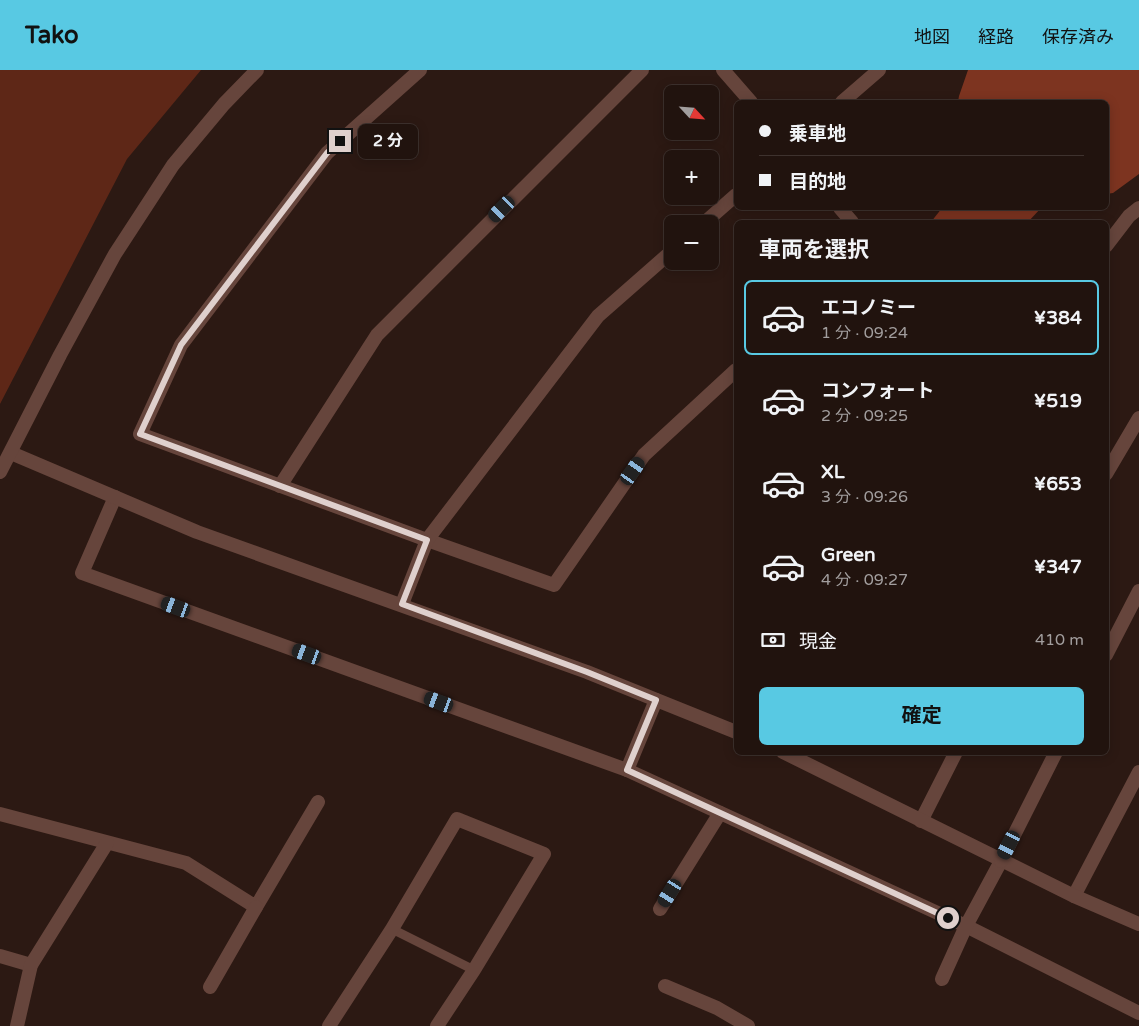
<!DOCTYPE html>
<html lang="ja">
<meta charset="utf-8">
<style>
:root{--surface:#21130e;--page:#2d201c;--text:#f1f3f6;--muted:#a29e9e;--line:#3e322e;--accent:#58c9e3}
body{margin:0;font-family:"Varela Round","Noto Sans JP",sans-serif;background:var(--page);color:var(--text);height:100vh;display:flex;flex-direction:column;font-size:19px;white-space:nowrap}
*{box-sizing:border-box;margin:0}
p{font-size:16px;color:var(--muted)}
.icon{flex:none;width:28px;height:28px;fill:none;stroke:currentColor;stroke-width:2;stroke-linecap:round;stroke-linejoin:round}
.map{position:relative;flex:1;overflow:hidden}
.details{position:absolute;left:734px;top:150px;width:375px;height:535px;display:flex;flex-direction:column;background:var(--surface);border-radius:8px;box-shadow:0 2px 12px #0003,0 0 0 1px var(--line)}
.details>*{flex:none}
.top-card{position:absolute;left:734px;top:30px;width:375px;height:110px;border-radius:8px;box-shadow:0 2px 12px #0003,0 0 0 1px var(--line);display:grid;align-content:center;height:110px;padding:0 25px;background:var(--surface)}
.needle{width:32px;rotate:116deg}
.fabs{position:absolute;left:664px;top:15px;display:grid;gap:10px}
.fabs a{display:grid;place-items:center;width:55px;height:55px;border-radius:8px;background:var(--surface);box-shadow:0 2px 12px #0003,0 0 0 1px var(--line);font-size:25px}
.end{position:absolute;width:22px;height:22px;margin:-11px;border:6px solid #dfd0cd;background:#111;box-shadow:0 0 0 2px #111}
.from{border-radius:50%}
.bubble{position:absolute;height:35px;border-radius:8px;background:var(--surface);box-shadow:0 2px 12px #0003,0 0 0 1px var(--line);font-size:16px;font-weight:700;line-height:35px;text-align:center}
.car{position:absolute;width:15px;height:30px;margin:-15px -8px;border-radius:6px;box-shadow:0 0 4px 1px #0007;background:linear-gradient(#222 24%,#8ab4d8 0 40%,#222 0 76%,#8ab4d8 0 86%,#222 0)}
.top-card b{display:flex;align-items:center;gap:18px;height:48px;font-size:19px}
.top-card b+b{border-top:1px solid var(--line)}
.top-card i{width:12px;height:12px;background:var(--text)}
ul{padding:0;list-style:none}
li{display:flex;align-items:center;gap:15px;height:75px;margin:0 10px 8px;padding:0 15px;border:2px solid transparent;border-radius:8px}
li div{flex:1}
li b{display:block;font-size:19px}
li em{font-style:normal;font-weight:700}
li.active{border-color:var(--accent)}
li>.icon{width:45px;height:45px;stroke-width:1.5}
h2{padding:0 25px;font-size:22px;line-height:60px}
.pay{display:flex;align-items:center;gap:12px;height:55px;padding:0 25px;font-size:19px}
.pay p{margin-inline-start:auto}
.cta{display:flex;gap:10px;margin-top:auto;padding:10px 25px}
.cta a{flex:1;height:58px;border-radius:8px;background:var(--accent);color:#111;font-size:20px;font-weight:700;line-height:58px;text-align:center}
header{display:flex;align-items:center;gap:30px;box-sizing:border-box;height:70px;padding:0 25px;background:var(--accent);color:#111}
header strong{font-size:24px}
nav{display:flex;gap:28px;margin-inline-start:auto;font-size:18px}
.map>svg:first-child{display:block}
.green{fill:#5e2717}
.water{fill:#7d3420}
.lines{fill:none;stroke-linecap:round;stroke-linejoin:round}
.service{stroke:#66453c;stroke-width:9}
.minor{stroke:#66453c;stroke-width:14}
.tertiary{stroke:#66453c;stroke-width:14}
.route{stroke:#dfd0cd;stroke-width:6}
</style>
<header>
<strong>Tako</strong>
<nav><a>地図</a><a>経路</a><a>保存済み</a></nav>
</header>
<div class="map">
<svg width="1139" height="956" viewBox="0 0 1139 956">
<rect width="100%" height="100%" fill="#2c1913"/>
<polygon class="green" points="0,0 201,0 127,89 0,334"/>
<g class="water">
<polygon points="968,0 1139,0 1139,104 1113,123 1106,124 1106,32 958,32 959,26"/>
<polygon points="942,138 1041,138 1028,152 931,152"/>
</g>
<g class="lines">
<polyline class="service" points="392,859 474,900"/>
<g class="minor">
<polyline points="420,0 327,83 181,275 140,364 427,470 554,515 644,385 736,300"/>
<polyline points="723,0 751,32"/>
<polyline points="842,32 879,0"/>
<polyline points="840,138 852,152"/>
<polyline points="703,154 736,125"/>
<polyline points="1106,176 1129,146 1139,138"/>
<polyline points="1106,404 1139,348"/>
<polyline points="280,416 377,265 642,0"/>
<polyline points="115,427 82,503 627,700 966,856 1139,943"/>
<polyline points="402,534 427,470 598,246 672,181"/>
<polyline points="627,700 656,630"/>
<polyline points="0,744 186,793 256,837 318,732"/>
<polyline points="921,751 956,682"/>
<polyline points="1074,826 1139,702"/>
<polyline points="660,839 720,743"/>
<polyline points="0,886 31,895"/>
<polyline points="942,909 966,856 1001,791"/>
<polyline points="665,916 717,938 748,956"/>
<polyline points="210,917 256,837"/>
<polyline points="17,956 31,895 107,773"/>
<polyline points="329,956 392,859 457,749 544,784 474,900 437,956"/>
</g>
<g class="tertiary">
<polyline points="11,383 197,462 587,602 736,662"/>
<polyline points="0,402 60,285 115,184 173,95 224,34 257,0"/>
<polyline points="1106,585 1139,521"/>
<polyline points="783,682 1074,826 1139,854"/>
<polyline points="1001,791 1056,682"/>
</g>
</g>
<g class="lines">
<polyline class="route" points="340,71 327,83 181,275 140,364 427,470 402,534 587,602 656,630 627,700 948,848"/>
</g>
</svg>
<div class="fabs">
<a><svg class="needle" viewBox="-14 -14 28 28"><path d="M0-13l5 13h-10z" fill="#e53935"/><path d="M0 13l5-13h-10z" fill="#a29e9e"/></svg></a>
<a>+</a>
<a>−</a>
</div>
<i class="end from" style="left:948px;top:848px"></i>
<i class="end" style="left:340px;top:71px"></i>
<div class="bubble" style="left:358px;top:54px;width:60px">2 分</div>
<i class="car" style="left:502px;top:139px;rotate:225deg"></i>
<i class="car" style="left:633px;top:401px;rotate:35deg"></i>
<i class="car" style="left:176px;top:537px;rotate:290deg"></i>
<i class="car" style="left:307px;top:584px;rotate:290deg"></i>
<i class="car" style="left:439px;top:632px;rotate:290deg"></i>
<i class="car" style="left:1009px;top:775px;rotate:207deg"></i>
<i class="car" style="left:670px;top:823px;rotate:212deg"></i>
<div class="top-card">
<b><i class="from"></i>乗車地</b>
<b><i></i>目的地</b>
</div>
<section class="details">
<h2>車両を選択</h2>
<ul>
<li class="active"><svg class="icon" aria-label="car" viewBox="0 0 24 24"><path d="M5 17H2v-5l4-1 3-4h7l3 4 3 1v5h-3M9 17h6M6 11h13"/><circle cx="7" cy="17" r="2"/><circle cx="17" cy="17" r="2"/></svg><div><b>エコノミー</b><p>1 分 · 09:24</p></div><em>¥384</em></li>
<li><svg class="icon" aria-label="car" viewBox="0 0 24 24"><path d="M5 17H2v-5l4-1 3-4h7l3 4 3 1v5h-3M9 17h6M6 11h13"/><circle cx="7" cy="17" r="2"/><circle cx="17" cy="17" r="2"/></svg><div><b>コンフォート</b><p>2 分 · 09:25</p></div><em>¥519</em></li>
<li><svg class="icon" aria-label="car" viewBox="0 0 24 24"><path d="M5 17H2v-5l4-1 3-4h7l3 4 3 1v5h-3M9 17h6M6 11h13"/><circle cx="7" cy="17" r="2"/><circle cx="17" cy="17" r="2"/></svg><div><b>XL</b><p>3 分 · 09:26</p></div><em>¥653</em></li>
<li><svg class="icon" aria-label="car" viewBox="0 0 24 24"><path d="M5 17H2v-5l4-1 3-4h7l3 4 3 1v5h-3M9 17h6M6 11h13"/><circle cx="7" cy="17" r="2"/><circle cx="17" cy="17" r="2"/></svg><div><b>Green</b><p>4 分 · 09:27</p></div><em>¥347</em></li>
</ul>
<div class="pay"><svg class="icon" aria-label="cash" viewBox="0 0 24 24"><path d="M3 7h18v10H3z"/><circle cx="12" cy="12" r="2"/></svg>現金<p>410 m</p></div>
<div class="cta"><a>確定</a></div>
</section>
</div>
